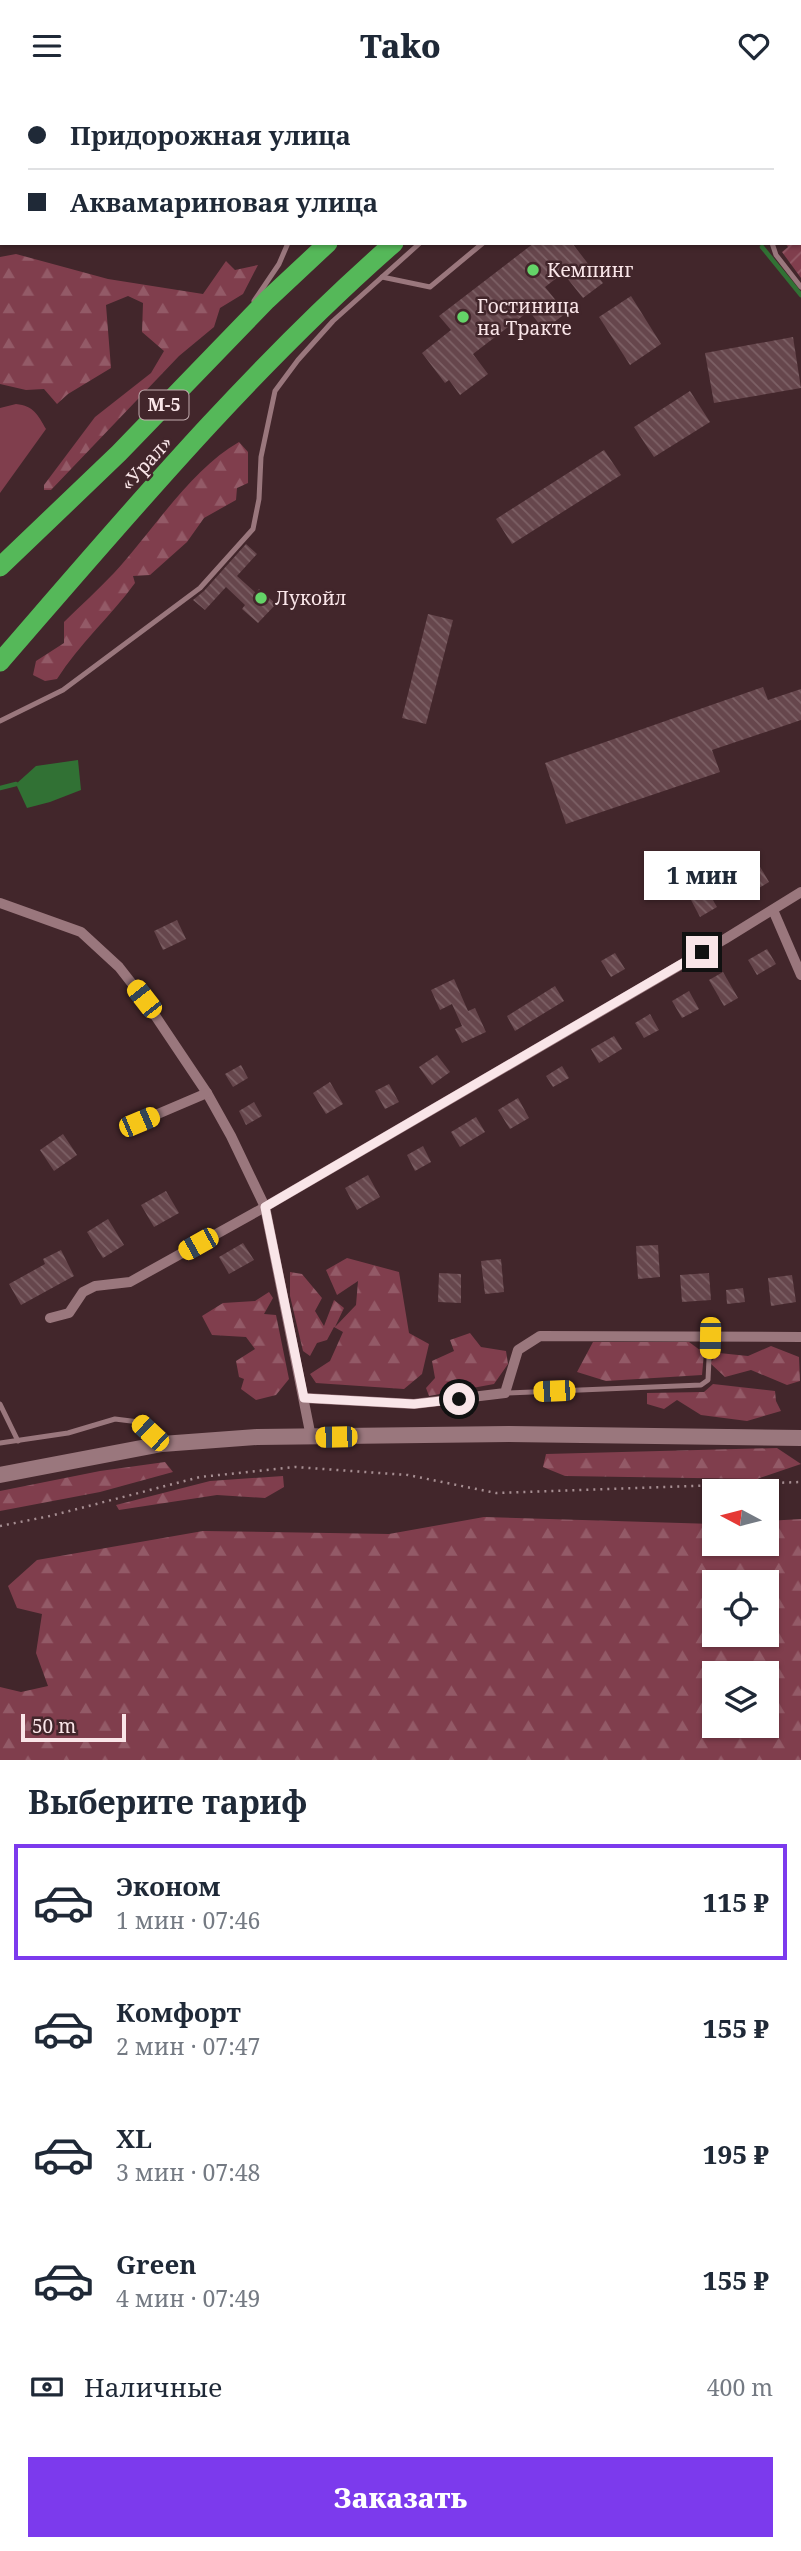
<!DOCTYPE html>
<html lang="ru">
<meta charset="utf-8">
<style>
:root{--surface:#fff;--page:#f2f2f3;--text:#1f2937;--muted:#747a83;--line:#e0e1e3;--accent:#7c3aed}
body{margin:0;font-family:"Noto Serif",serif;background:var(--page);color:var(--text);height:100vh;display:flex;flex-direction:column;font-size:26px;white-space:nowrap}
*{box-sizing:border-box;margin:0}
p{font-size:23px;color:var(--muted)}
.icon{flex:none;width:38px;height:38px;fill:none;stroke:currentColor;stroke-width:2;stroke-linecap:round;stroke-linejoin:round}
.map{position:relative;height:1669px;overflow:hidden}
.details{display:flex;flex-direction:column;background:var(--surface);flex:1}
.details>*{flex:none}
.top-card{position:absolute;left:0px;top:0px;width:802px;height:154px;box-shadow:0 2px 5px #0004;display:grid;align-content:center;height:154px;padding:0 28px;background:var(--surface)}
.needle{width:46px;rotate:277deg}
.tools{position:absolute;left:702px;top:1388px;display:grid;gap:14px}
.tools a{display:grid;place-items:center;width:77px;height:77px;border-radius:0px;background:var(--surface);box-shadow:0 2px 5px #0004;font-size:35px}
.scale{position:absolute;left:21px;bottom:18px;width:105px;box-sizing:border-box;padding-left:7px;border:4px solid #f9e5e8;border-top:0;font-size:19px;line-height:24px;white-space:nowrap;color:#f9e5e8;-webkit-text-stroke:5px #42262b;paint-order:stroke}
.end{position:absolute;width:32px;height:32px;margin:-16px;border:9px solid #f9e5e8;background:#111;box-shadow:0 0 0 4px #111}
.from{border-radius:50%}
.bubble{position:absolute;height:49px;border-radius:0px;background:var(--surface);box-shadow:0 2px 5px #0004;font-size:23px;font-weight:800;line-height:49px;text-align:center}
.car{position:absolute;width:21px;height:42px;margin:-21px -10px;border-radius:9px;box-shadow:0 0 5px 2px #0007;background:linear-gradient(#f5c518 24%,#345 0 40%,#f5c518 0 76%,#345 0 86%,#f5c518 0)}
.top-card b{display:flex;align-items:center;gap:24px;height:66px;font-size:26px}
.top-card b+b{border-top:2px solid var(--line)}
.top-card i{width:18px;height:18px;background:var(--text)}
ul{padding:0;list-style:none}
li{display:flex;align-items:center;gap:21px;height:116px;margin:0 14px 10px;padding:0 14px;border:4px solid transparent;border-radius:0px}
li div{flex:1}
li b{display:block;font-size:26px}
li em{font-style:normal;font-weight:800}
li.active{border-color:var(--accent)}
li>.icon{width:63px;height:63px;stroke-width:1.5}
h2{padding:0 28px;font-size:32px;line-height:84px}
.pay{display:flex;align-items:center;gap:18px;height:77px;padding:0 28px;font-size:26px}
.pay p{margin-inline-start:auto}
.button{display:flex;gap:14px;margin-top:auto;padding:14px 28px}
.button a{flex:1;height:80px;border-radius:0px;background:var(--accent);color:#fff;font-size:28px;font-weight:800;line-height:80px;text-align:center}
header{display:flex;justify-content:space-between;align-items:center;height:91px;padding:0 28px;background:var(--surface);font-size:32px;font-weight:800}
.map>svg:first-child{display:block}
.grass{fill:#803e4d}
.forest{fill:url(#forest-firs);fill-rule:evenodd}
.garden{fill:url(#garden-furrows)}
.water{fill:#317134}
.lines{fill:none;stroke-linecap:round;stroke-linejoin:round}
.stream{stroke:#317134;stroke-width:4.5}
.building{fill:url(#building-back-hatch)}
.path{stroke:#a68e92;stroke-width:2.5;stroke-dasharray:2 5;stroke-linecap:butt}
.lane{stroke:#9a777d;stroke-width:5}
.street{stroke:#9a777d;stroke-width:10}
.secondary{stroke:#9a777d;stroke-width:16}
.highway{stroke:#55b859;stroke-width:19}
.route{stroke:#f9e5e8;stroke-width:9}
.poi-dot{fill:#64d468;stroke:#42262b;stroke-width:2.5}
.labels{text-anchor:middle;stroke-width:5;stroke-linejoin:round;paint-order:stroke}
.shield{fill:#42262b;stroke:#c2acaf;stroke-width:2}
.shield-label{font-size:18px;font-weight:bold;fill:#f9e5e8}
.poi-label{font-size:19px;fill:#f9e5e8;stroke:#42262b;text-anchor:start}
.street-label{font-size:19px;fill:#f9e5e8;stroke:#42262b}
</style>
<header><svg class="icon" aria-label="menu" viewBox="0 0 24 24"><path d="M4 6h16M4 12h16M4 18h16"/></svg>Tako<svg class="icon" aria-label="heart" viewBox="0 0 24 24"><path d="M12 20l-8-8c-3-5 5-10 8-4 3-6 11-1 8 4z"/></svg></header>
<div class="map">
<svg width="801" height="1669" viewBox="0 0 801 1669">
<defs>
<pattern id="forest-firs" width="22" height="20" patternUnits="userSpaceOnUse" patternTransform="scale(1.75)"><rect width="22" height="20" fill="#803e4d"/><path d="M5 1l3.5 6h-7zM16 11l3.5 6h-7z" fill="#935a67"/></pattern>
<pattern id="garden-furrows" width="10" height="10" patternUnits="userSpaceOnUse" patternTransform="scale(1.75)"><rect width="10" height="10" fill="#803e4d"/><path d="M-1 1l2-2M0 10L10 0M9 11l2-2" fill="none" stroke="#935a67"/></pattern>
<pattern id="building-back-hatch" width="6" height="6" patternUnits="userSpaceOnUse" patternTransform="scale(1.75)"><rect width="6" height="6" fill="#66464c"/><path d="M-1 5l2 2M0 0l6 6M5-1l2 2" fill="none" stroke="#7d6166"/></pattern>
</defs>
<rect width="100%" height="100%" fill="#42262b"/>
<path class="grass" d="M16,313c18,2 22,11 30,25l-46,64v-85z"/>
<g class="forest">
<polygon points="16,163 108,188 203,203 226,170 235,179 258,174 243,203 220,217 214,236 179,265 51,399 44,399 44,394 95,326 151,282 164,260 142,241 143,212 128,205 106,214 111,277 68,303 57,313 44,298 26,299 0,293 0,166"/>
<path d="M239,351l9,10v31l-11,5 -1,12 -32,18 -17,24 -37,33 -17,1 2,7c-24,33 -56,61 -78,96l-12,2 -12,-6 3,-14 28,-18v-21c16,-16 34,-32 50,-49 38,-41 76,-103 125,-131z"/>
<polygon points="347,1167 399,1181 409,1242 429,1253 422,1283 404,1298 316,1292 310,1283 330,1270 343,1241 334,1236 327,1249 317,1252 310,1265 303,1260 290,1205 290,1181 302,1183 322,1207 315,1220 324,1235 334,1209 344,1217 335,1236 356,1214 358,1190 337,1204 326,1179"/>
<polygon points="269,1201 273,1207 264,1223 276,1224 289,1288 276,1304 256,1309 241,1298 244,1288 239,1286 236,1270 255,1258 246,1246 212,1244 202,1225 223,1212 255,1210"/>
<polygon points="470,1242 481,1256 506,1260 508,1273 494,1293 429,1305 426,1297 435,1287 432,1270 454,1260 450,1249"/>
<polygon points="593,1251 689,1251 704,1262 702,1284 606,1290 577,1281"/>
<polygon points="771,1255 799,1266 800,1290 787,1294 751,1279 725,1286 710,1272 719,1262 748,1265"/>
<polygon points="713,1293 775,1300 776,1310 781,1320 747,1330 701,1324 677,1309 664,1318 647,1313 647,1302 704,1301"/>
<polygon points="777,1357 801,1373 757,1388 565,1385 543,1376 546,1363"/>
<polygon points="165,1371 173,1381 100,1401 0,1420 0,1400 100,1380"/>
<polygon points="283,1385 284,1396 265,1407 217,1404 119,1419 116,1414 210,1390"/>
<path d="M484,1426l230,7v19h52l1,-22 34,-2v241h-801v-73l21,5 27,-6 -12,-33 6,-39 -25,-6 -9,-22 29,-26 166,-29 186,3zM714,1491h52v53h-52zM714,1582h52v52h-52z"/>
</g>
<polygon class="garden" points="718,0 801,0 801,187 782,161 788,156 785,152 800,152 800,2 715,2"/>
<polygon class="water" points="78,669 81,699 50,711 27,717 16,693 36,675"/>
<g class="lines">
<g class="stream">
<polyline points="676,0 676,2"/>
<polyline points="98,2 98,0"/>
<polyline points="0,151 2,150"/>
<polyline points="762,156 801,204"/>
<polyline points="0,697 16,693"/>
</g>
</g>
<g class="building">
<polygon points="534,152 572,152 603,192 583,207 563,182 545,196 566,222 544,239 529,220 473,263 488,283 460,304 449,289 445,292 422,262 451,239 439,225"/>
<polygon points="631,205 661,253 630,274 599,226"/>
<polygon points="793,246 801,297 714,312 705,262"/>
<polygon points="690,300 710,331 654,366 634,336"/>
<polygon points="604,359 621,384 512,453 496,428"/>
<polygon points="246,453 257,463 237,485 256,502 259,498 276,513 258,532 242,518 245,514 226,496 205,519 193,509 204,500"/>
<polygon points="428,523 453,529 426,633 402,627"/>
<polygon points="763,596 768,609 801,598 801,629 712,659 720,681 566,733 545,672"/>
<polygon points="759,774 769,791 754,800 744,783"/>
<polygon points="707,799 717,816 700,826 691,809"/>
<polygon points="177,829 186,848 163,859 154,840"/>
<polygon points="767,858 776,873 757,884 748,869"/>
<polygon points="615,862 625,878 611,886 601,870"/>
<polygon points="723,881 738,907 724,915 709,889"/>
<polygon points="454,888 468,920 475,917 486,941 462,952 455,938 462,935 452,913 440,919 431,899"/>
<polygon points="555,895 564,910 515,940 507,925"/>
<polygon points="689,900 699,918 682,927 672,910"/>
<polygon points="650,923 659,939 644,947 635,932"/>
<polygon points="614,945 622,958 599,972 591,958"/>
<polygon points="437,964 450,981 432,994 419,976"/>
<polygon points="241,974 248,987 233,996 225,983"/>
<polygon points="562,975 569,987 553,996 546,985"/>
<polygon points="330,991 343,1013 326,1023 313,1002"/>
<polygon points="389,993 399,1011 385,1018 375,1000"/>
<polygon points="518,1007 529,1027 510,1038 498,1019"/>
<polygon points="254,1011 262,1025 246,1034 239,1020"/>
<polygon points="476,1026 485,1041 460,1056 451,1041"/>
<polygon points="63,1043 77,1064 54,1080 40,1059"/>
<polygon points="423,1055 431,1071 415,1080 407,1064"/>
<polygon points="368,1084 380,1106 357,1119 345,1097"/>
<polygon points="166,1100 179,1122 154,1136 141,1114"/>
<polygon points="108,1128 124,1154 103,1167 87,1141"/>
<polygon points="243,1152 254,1169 229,1183 219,1166"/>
<polygon points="658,1154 660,1186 638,1188 636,1155"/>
<polygon points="61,1159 74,1185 21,1214 9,1193 45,1173 43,1168"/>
<polygon points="501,1168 504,1201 485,1203 481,1170"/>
<polygon points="439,1182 461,1183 461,1212 438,1211"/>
<polygon points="709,1182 711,1209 682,1211 680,1184"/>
<polygon points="792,1184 796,1211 771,1215 768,1187"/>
<polygon points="743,1197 745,1211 727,1213 726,1199"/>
</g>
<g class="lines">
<polyline class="path" points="0,1435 50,1425 200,1386 295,1376 408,1384 496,1402 801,1391"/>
<g class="lane">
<polyline points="420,2 429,0"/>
<polyline points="607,2 609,0"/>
<polyline points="632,2 633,0"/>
<polyline points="772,152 776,164 801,196"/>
<polyline points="382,186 430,196 483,152"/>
<polyline points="254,210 279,173 288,152"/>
<polyline points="0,630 63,599 200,497 253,438 259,408 261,366 275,300 298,269 333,230 420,152"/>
<polyline points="505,1302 701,1294 708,1289 710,1247"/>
<polyline points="0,1313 18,1350"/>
<polyline points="0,1352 68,1342 115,1328 139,1331 158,1349"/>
</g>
<g class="street">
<polyline points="0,812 81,841 119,876 144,908 207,1002 231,1045 265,1116 311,1346"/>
<polyline points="773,819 801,884"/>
<polyline points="139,1031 207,1002"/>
<polyline points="50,1227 69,1222 83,1201 95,1195 130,1191 265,1116 725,848 801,801"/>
<polyline points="304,1307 414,1313 505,1302 518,1259 540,1245 801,1246"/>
</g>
<polyline class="secondary" points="0,1384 162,1353 257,1346 509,1343 801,1347"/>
<g class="highway">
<polyline points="514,2 516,0"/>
<polyline points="591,2 594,0"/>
<polyline points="0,476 119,362 267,209 328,152"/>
<path d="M0,571c125,-144 250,-293 394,-419"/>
</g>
</g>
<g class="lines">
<polyline class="route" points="459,1308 414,1313 304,1307 265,1116 702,861"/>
</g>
<g class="poi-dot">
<circle cx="533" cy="179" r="7"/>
<circle cx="463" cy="226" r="7"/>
<circle cx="261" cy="507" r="7"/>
</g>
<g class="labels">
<rect class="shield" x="139.5" y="299.5" width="49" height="29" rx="5"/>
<g class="shield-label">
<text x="164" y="320">М-5</text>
</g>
<g class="poi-label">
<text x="547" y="186">Кемпинг</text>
<text x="477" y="222">Гостиница<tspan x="477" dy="22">на Тракте</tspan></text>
<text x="275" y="514">Лукойл</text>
</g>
<g class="street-label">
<text transform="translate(146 372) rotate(-48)" y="7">«Урал»</text>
</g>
</g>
</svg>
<div class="tools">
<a><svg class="needle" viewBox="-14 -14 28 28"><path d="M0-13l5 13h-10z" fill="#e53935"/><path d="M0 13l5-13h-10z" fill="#747a83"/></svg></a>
<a><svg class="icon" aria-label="locate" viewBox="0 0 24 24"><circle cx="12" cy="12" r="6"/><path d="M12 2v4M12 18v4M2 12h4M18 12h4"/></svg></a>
<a><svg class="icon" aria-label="layers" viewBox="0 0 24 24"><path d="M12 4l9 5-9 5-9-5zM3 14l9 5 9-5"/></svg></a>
</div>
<div class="scale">50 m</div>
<i class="end from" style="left:459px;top:1308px"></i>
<i class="end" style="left:702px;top:861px"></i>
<div class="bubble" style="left:644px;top:760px;width:116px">1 мин</div>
<i class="car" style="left:144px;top:908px;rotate:322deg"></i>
<i class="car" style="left:139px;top:1031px;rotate:67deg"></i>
<i class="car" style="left:198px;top:1153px;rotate:241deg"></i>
<i class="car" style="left:710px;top:1247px;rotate:181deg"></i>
<i class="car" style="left:554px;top:1300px;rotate:268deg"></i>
<i class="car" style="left:150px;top:1342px;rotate:313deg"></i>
<i class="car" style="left:336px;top:1346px;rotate:269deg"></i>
<div class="top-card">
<b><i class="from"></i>Придорожная улица</b>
<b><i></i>Аквамариновая улица</b>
</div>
</div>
<section class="details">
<h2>Выберите тариф</h2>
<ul>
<li class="active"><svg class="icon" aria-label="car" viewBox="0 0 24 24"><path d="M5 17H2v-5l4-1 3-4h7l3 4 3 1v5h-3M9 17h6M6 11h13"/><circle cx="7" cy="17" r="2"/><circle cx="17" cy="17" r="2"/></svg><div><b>Эконом</b><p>1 мин · 07:46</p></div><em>115 ₽</em></li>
<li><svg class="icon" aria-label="car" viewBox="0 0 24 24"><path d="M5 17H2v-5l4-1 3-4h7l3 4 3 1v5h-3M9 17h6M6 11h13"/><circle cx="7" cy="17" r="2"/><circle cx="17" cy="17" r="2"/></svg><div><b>Комфорт</b><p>2 мин · 07:47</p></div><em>155 ₽</em></li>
<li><svg class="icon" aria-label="car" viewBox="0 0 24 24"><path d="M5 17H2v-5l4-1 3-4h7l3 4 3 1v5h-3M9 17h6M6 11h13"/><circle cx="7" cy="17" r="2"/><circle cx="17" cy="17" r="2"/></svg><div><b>XL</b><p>3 мин · 07:48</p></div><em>195 ₽</em></li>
<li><svg class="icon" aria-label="car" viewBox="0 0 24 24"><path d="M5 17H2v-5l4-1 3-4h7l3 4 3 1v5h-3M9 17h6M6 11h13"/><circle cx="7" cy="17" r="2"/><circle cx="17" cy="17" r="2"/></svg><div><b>Green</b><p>4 мин · 07:49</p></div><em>155 ₽</em></li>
</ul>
<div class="pay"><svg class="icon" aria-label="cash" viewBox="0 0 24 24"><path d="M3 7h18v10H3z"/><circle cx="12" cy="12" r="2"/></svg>Наличные<p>400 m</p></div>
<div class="button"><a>Заказать</a></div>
</section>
